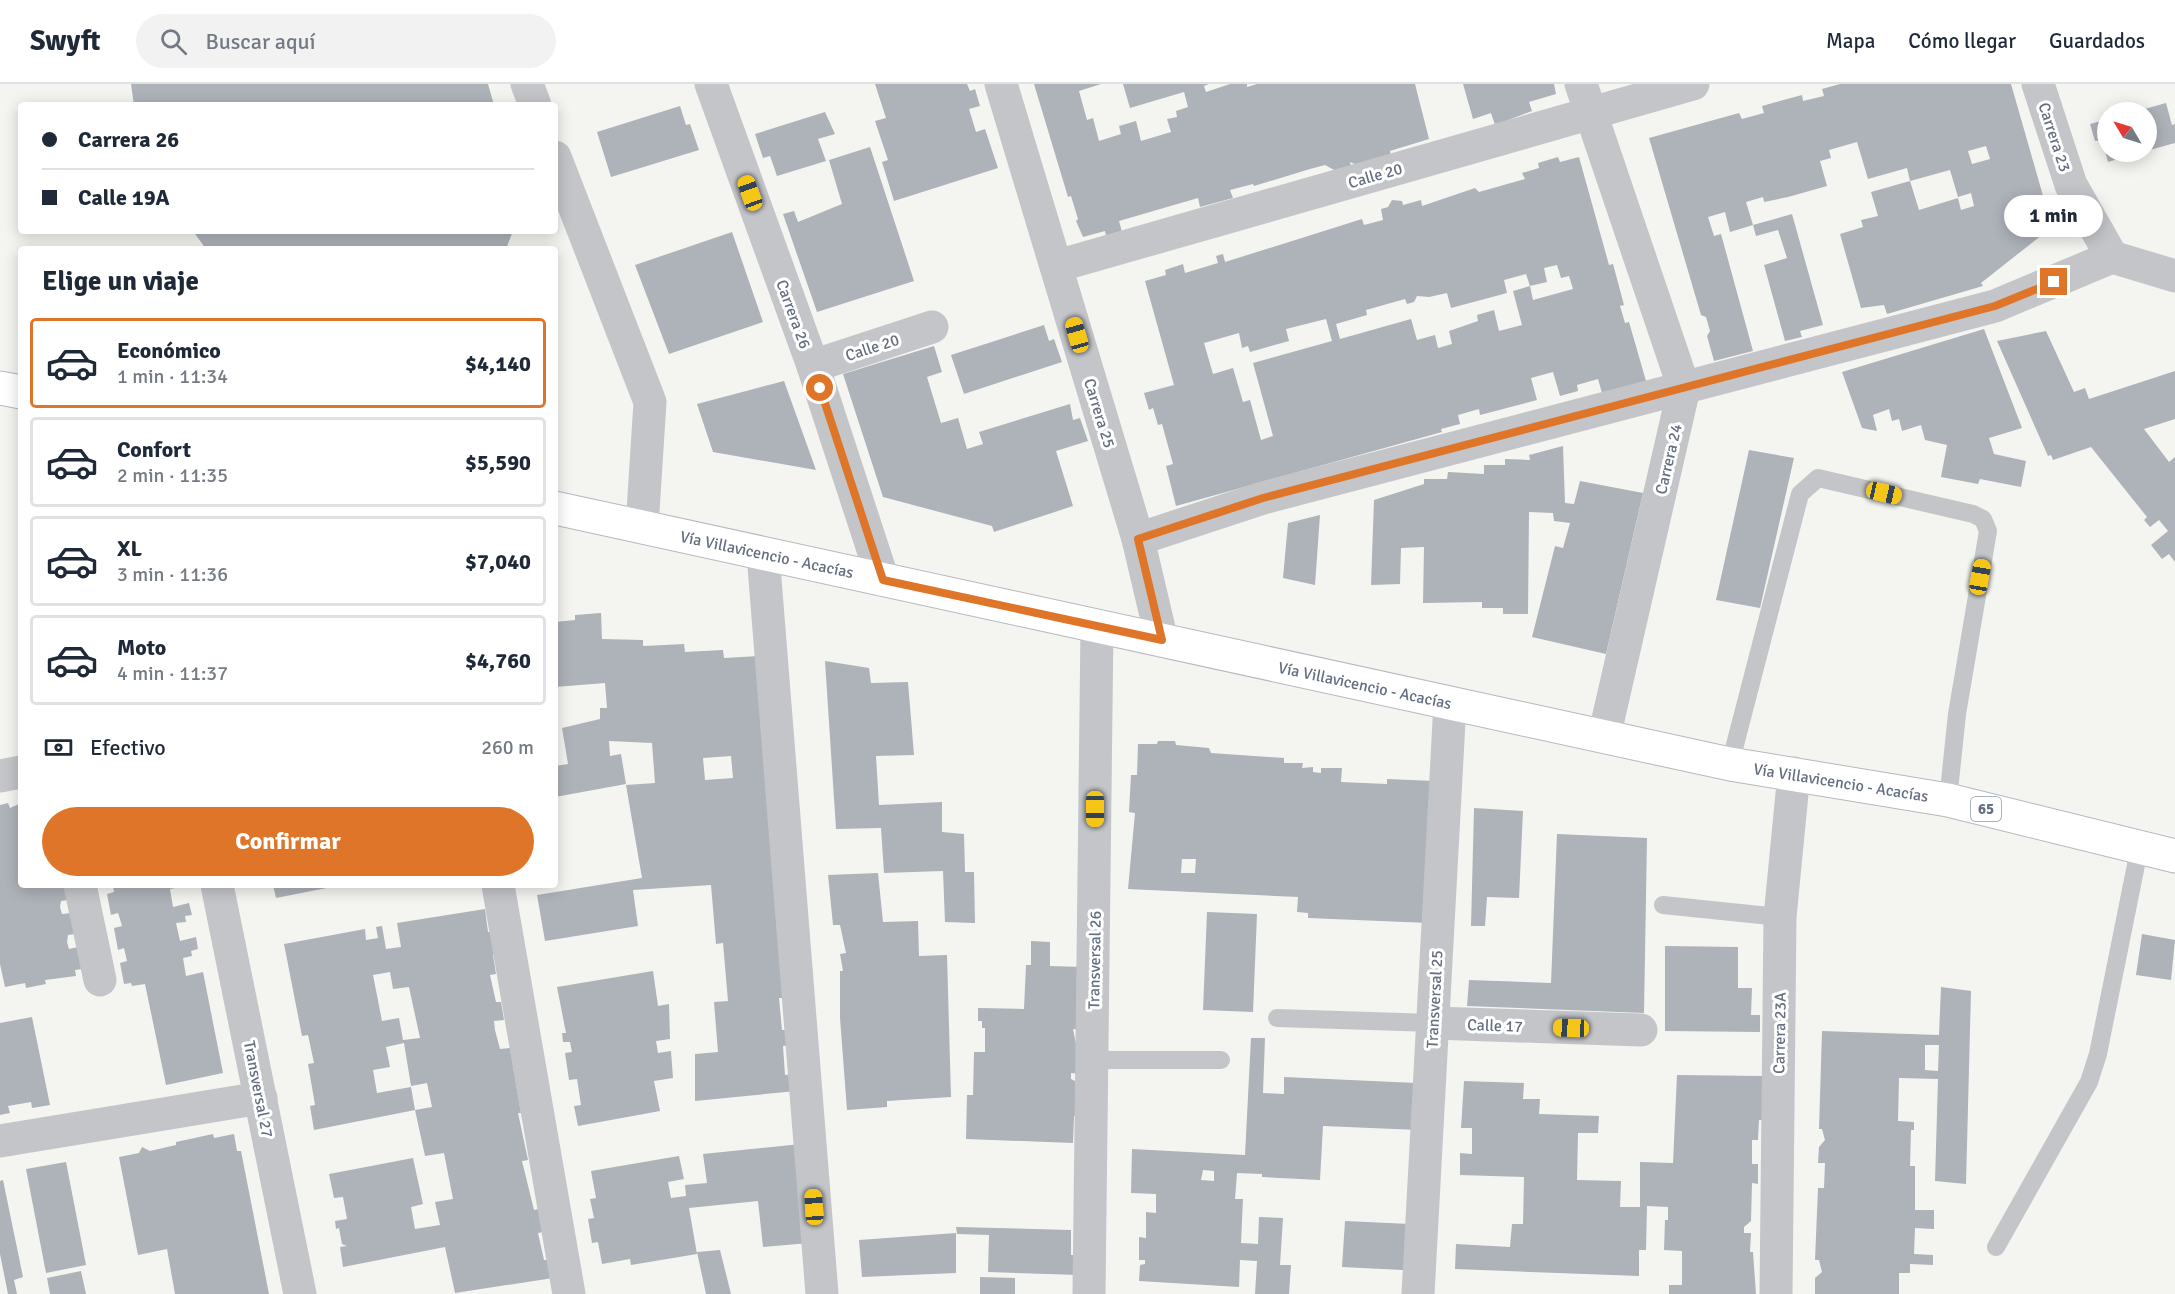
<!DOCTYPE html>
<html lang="es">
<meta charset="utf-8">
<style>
:root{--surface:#fff;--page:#f2f2f3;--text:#1f2937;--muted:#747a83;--line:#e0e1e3;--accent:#de7528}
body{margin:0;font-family:Signika,sans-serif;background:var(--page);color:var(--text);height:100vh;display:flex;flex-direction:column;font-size:22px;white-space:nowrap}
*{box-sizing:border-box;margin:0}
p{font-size:20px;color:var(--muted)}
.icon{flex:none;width:33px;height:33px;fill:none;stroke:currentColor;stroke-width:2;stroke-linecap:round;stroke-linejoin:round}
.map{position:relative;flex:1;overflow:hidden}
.details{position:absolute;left:18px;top:162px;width:540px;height:642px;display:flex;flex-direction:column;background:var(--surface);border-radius:6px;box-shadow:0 3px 15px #0003}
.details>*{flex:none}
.hud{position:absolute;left:18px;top:18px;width:540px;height:132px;border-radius:6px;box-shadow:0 3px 15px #0003;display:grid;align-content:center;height:132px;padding:0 24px;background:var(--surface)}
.needle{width:39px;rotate:308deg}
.tools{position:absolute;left:2097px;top:18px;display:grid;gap:12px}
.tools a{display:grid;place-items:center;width:60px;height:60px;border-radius:50%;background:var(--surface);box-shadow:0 3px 15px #0003;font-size:30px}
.end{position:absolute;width:27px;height:27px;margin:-14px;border:8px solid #de7528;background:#fff;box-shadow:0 0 0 3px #fff}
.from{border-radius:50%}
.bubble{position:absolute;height:42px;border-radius:21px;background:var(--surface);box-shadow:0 3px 15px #0003;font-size:20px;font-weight:800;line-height:42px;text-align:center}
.car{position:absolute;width:18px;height:36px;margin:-18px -9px;border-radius:8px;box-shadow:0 0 4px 2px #0007;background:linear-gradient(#f5c518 24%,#345 0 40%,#f5c518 0 76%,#345 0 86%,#f5c518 0)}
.hud b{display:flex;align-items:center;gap:21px;height:57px;font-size:22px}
.hud b+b{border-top:2px solid var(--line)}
.hud i{width:15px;height:15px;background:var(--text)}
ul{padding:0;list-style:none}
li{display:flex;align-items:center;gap:18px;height:90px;margin:0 12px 9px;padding:0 12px;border:3px solid var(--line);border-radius:6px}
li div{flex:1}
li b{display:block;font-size:22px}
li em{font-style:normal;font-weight:800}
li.current{border-color:var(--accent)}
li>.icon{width:54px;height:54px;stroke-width:1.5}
h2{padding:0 24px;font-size:27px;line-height:72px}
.pay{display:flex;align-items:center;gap:15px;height:66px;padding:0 24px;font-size:22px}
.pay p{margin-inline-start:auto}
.cta{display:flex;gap:12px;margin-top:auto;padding:12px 24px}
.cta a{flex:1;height:69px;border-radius:36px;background:var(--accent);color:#fff;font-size:24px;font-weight:800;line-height:69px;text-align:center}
header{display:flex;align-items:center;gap:36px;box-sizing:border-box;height:84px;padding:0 30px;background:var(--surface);border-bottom:2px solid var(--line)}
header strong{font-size:28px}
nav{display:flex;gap:33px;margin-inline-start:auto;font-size:21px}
.search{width:420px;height:54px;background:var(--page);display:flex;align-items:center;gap:15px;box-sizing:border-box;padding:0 21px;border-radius:33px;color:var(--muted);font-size:22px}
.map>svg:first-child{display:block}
.building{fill:#aeb2b9;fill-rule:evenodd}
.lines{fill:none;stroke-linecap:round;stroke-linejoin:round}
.primary-casing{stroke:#b6b8bd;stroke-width:35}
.service{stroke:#c3c5c9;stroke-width:18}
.minor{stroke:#c3c5c9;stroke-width:33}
.primary{stroke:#fff;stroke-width:33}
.route{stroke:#de7528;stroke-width:8}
.labels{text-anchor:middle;stroke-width:6;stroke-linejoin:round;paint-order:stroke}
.shield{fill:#fff;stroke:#939aa8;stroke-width:1.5}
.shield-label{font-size:15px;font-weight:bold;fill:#656f82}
.street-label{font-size:16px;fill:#656f82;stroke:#fff}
</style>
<header>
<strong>Swyft</strong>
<div class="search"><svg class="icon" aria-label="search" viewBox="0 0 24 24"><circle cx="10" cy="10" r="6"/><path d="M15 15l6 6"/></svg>Buscar aquí</div>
<nav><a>Mapa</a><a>Cómo llegar</a><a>Guardados</a></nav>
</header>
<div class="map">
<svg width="2175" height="1210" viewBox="0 0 2175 1210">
<rect width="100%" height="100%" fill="#f4f5f1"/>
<g class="building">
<polygon points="131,0 488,0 494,21 134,21"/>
<polygon points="875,0 967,0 970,7 975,5 980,22 969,25 976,48 985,45 998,84 894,117 882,78 888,76 875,37 886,34"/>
<polygon points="1034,0 1101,0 1079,7 1087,36 1093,34 1099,57 1121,50 1119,42 1136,37 1141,57 1171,48 1167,35 1177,33 1176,27 1188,23 1184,8 1130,24 1123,0 1209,0 1204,2 1206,8 1230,0 1247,0 1247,3 1257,0 1415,0 1429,55 1390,67 1391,72 1357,81 1350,78 1351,82 1338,88 1325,81 1310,85 1254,102 1253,100 1230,106 1233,114 1200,123 1198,114 1119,137 1122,148 1106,152 1105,147 1083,153 1076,137 1078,135 1071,112 1068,113"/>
<polygon points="1463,0 1554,0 1556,10 1529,18 1532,27 1495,41 1491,29 1473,35"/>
<path d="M1840,0h171l41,143 -71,56 2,3 -96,28 -3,-9 -23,3 -21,-74 23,-7 -2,-7 17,-4 -7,-24 39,-11 9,29 39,-12 3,12 13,-4 -3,-13 -13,4 -8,-27 -40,11 -3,-13 -39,11 -11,-37 -28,8 2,8 -11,3 7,25 -39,11 -24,5 -1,-5 -17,5 7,23 -23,7 -5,-20 -17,5 6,19 7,-2 32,117 -39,10 -7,-25 3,-5 -4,-14 -5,-2 -52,-177 90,-25 3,6 22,-6 -2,-7 40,-11 1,6 21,-5 -2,-7zM1986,62l4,13 -18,5 -4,-13z"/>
<polygon points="2166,19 2172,41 2175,40 2175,59 2146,67 2146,28 2134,28"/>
<polygon points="680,22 686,41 690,40 699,66 611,93 597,48"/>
<polygon points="825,28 835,50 818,55 826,77 777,92 770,72 763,74 755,50"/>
<polygon points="2108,35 2108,68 2142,68 2108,78 2102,56 2095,57 2090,40"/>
<polygon points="870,63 914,197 817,228 783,130 794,127 798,138 842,120 829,76"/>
<path d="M1558,73l2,5 19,-5 30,108 4,-1 11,41 -4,1 5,17 4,-1 17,59 -44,12 -4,-14 -21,6 1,6 -18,5 -7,-24 -22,6 6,22 -57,15 -1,-6 -21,6 2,9 -19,5 1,3 -266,74 -10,-40 7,-2 -11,-40 -4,1 -5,-17 -4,2 -5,-17 30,-8 -29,-104 21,-6 -1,-5 18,-6 2,9 33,-10 -2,-7 7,-2 2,8 137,-43 2,6 19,-5 -2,-11 7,-2 4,-7 10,1 1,4 18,-5 1,6 53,-18 4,4 46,-13 -3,-6 17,-5 -1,-5zM1557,181l4,13 8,-2 4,13 -40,11 -3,-14 -17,5 9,34 -23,6 -5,-21 -17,5 1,6 -29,10 3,13 -14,4 -3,-13 -18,5 -6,-21 -71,20 -4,-15 31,-9 -1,-5 39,-11 2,5 7,-2 3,-6 12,1 18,-4 4,15 56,-15 -3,-13 22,-6 4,12 17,-4 -3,-14zM1326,235l6,22 -79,22 20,73 -12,4 -11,-40 -7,2 -10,-34 -20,6 -9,-31 35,-10 3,15 6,-2 2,6 39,-11 -3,-12z"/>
<polygon points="1792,130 1823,241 1800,247 1802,253 1785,257 1764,181 1787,174 1778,146 1756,152 1753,141"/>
<polygon points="193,147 513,147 506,165 206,165"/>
<polygon points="732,148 763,238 669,270 635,181"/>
<polygon points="1044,241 1049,257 1054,255 1062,278 964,310 951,271"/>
<polygon points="1984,245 2022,344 1989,354 1994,370 2026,377 2021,403 1980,395 1978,400 1941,393 1947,361 1925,356 1921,341 1902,347 1899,335 1892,337 1889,325 1873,331 1877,347 1862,344 1842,288"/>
<polygon points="2046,247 2074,308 2085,304 2089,315 2175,287 2175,335 2144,345 2169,378 2175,373 2175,478 2169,470 2162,475 2151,461 2168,447 2159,436 2150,443 2144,436 2147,433 2091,363 2053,376 2051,371 2048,372 1997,257"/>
<polygon points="934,262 942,288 927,293 941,339 958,334 967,365 983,360 979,348 1070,320 1073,336 1080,334 1088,357 1056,367 1073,422 994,448 992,442 883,413 843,290"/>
<polygon points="784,297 816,386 713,368 697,320"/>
<polygon points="1563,362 1565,419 1574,420 1580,397 1643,409 1606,570 1532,553 1555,462 1563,464 1570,439 1554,437 1553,429 1529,428 1528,530 1503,530 1503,524 1482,524 1482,518 1423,519 1424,463 1401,464 1400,500 1371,501 1374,416 1424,400 1424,395 1447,395 1448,388 1484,390 1484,381 1505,381 1505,375 1530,376 1529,371"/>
<polygon points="1749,366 1794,374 1760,524 1716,516"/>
<polygon points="1320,431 1315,501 1283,494 1288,439"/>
<path d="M601,529l1,26 41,1v6l41,-2 1,8 38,-2 1,8 35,-2 28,342h-8l3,32h8l1,15 -8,1 2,29 9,-1 2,17 -101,10v-47l23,-2 -4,-50 14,-1 -5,-58 -7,1 -5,-59 -78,5 5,36 -93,15 -8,-46 105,-17 -16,-93 29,-2 -3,-40 -43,-2 1,15 11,-2 5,30 -71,13v-31l13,-2 -6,-36 38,-9v-11h7l-2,-25 -50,4v-65l20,-2v-5zM731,672l2,22 -28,2 -2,-22z"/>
<polygon points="825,577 869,584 871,599 908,598 914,671 876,672 879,721 942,718 942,748 964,750 965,788 974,788 975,839 945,838 943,787 884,789 881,744 836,745"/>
<path d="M1158,657h17l1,4 33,3 2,5 73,5v5h19l-1,5 11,-1v5l8,1v-5h21l-1,14 46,2v-5l47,2 -5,142 -121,-5v-5l-11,-1 1,-15 -170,-8 7,-76 -6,-1 2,-37h6l1,-31h19zM1182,775h14l-1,14h-14z"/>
<polygon points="8,719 10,724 21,719 21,801 65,801 68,816 61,817 60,823 62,830 71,829 75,850 68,851 67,858 69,865 78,863 82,885 75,886 76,892 45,896 46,900 26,904 25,899 5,903 0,880 0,721"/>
<polygon points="1474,724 1523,727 1519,814 1487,813 1485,842 1471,842"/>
<polygon points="1557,750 1647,754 1644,929 1467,922 1469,896 1551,899"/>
<polygon points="878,789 883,838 918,837 919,872 947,871 951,1013 887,1017 887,1023 847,1026 840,934 840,887 843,887 840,870 846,869 840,841 833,841 828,791"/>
<polygon points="113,801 179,801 180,803 170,805 173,823 189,819 192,831 185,832 186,838 176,839 180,857 196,853 198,865 191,867 192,872 183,874 186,892 203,888 223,989 166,1001 145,900 132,902 131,899 124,900 120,879 127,877 124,864 118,866 114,844 122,842 120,835 118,829 111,831 107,810 114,808"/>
<polygon points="273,801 337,801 337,802 276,814"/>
<path d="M485,825l3,23 6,-1 4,23 -5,1 3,19 -6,1 6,27h5l3,18 -10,1 1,9 5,19 10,-1 11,65h-3l10,47 -6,1 12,49 5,-1 4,23 -5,1 6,27h5l4,18 -98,15 -10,-46 -102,20 -3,-20 7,-1 -5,-2 -3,-16 -3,1 -1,-8 12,-2 -4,-22 -9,1 -5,-24 84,-16 10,46 -12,3 4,22 25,-4 -5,-23 18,-3 -9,-46 -19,3 -10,-46 17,-3 -5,-24 -16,3 -7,-43 -18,4 4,20 -17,3 4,23 34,-6 4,23 -101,20 -4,-24 5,-1 -7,-41 6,-1 -6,-28 -6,1 -18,-92 81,-15 1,11 12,-2 -2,-11 6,-1 4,23 15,-2 -4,-24zM390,888l3,17 16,-2 11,51 -17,2 -4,-22 -17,3 -9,-46z"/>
<polygon points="1207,828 1257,830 1253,928 1203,926"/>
<polygon points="2142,850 2175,856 2171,896 2136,891"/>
<polygon points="1031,857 1050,858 1050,882 1084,883 1083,946 1073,945 1082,990 1071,989 1071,995 1075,997 1079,1032 1074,1032 1073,1059 966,1055 967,1011 973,1011 974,968 985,968 985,944 982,944 982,937 978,937 978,924 1024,925 1026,881 1031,881"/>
<polygon points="1665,862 1738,863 1738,904 1752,904 1751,931 1760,931 1760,948 1665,947"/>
<polygon points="653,887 658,922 669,920 670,955 656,957 658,969 671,967 673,994 654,997 660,1027 578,1042 574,1022 581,1021 577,995 569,996 565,969 572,968 570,958 563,958 562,949 566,949 557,903"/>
<path d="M1941,903l30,4 -5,193 -31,-3 3,-102 -39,-1 -1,43 16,1v8h-3l-1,36h5v44h19v19l-19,-1 -1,26 19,1v10l-23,-1v9h-11v21h-84v-16l7,-6 -3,-12h-4l3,-72h6l1,-25h-7l1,-16 6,-7 -3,-11h-3l3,-98 117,4zM1925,961h14l-1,26 -13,-1z"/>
<polygon points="32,933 50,1021 32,1024 31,1018 8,1022 10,1029 0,1031 0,939"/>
<path d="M1251,954h14l-2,55 21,1v-17l132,6 3,47 -96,-4 -3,54 -58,-3v-3l-25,-1 -2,26h8l-2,44 17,1 1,-27 24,1 -3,47h11l-2,29h-34l2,-33 -17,-1 -1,27 -100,-6 1,-16 5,-1v-4h-6v-23l7,1v-26l10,1v-19l-25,-1 1,-44 113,6zM1203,1086l11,1v10l-13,-1z"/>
<polygon points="1677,991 1763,992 1762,1036 1759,1036 1758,1056 1752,1056 1752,1080 1758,1080 1758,1100 1752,1099 1751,1137 1744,1143 1744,1149 1751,1149 1750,1168 1753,1168 1756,1210 1669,1210 1669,1201 1682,1201 1682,1167 1664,1166 1665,1136 1668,1136 1668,1123 1647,1122 1646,1166 1639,1166 1639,1192 1455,1185 1456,1160 1510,1163 1512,1140 1523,1140 1524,1093 1460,1091 1460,1069 1472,1070 1472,1044 1461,1044 1464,997 1524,999 1523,1015 1540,1015 1539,1030 1599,1032 1598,1049 1578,1049 1577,1096 1621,1097 1620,1123 1640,1123 1640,1078 1673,1079"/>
<polygon points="213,1050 214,1054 234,1050 237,1067 241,1067 269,1210 175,1210 167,1165 138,1171 119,1073 139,1069 142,1063 150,1067 176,1061 176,1058"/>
<polygon points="801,1060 809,1159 763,1163 758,1117 689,1124 697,1170 631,1181 630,1175 602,1180 598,1158 592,1159 588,1135 594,1134 590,1115 596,1114 591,1087 679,1072 684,1095 668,1098 671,1114 686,1112 685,1101 707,1099 703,1070"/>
<polygon points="66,1078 86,1181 46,1189 26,1085"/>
<polygon points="3,1096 23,1193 14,1196 17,1210 8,1210 0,1170 0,1097"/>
<polygon points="1345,1137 1410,1140 1403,1186 1342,1183"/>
<polygon points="956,1143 1071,1146 1071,1171 1079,1171 1079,1191 988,1188 989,1151 957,1150"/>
<polygon points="956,1149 956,1189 862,1193 859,1156"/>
<polygon points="720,1166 731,1210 706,1210 697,1168"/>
<polygon points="81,1187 86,1210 50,1210 47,1194"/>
<polygon points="980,1193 1015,1194 1015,1210 980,1210"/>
</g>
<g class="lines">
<defs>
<g id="primary">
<polyline points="0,304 21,308"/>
<polyline points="555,424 1730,680 1948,716 2175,772"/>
</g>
</defs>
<use href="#primary" class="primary-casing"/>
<g class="service">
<polyline points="1730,680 1800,410 1818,394 1973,430 1983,435 1988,447 1957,630 1948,716"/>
<polyline points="1663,821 1780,833"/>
<polyline points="1277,934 1433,939"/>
<polyline points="1093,976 1221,976"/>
<polyline points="1996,1163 2089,998 2098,970 2140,761"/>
</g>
<g class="minor">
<polyline points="527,0 535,21"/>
<polyline points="711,0 813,282 883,496"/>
<polyline points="1001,0 1138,455 1162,557"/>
<polyline points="1581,0 1684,304 1604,653"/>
<polyline points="2038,0 2071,101 2112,173 2175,192"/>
<polyline points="555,73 650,318 642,443"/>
<polyline points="1057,182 1693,0"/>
<polyline points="813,282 932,243"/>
<polyline points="1138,455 1263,414 1995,222 2112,173"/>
<polyline points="763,470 822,1210"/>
<polyline points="0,692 21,688"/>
<polyline points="80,801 100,896"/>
<polyline points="217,801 300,1210"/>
<polyline points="498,801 569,1210"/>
<polyline points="1433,939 1641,946"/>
<polyline points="0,1057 261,1014"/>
<polyline points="1089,1210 1097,542"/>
<polyline points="1418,1210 1450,619"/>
<polyline points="1776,1210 1780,833 1794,689"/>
</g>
<use href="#primary" class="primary"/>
</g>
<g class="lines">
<polyline class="route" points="820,304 883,496 1162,556 1138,455 1263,414 1995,222 2054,198"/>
</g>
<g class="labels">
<rect class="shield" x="1971" y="713" width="30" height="24" rx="4.5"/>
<g class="shield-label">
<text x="1986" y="730">65</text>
</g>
<g class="street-label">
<text transform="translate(2055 53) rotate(72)" y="6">Carrera 23</text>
<text transform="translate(1375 91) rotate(-16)" y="6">Calle 20</text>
<text transform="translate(794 230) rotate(70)" y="6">Carrera 26</text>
<text transform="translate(872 263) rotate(-18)" y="6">Calle 20</text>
<text transform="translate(1100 329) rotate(73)" y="6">Carrera 25</text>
<text transform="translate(1668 375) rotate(-77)" y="6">Carrera 24</text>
<text transform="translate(767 470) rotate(12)" y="6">Vía Villavicencio - Acacías</text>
<text transform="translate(1365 601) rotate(12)" y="6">Vía Villavicencio - Acacías</text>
<text transform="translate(1841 698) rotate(9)" y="6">Vía Villavicencio - Acacías</text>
<text transform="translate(1094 876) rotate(-89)" y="6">Transversal 26</text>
<text transform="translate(1434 915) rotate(-87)" y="6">Transversal 25</text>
<text transform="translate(1495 941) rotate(2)" y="6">Calle 17</text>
<text transform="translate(1779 949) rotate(-89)" y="6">Carrera 23A</text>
<text transform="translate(259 1005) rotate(79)" y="6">Transversal 27</text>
</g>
</g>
</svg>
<div class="tools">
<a><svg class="needle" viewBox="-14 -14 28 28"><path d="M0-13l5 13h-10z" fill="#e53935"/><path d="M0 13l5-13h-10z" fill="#747a83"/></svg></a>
</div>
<i class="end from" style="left:820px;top:304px"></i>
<i class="end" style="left:2054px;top:198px"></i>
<div class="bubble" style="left:2004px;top:111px;width:99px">1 min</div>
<i class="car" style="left:750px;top:109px;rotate:340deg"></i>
<i class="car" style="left:1077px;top:251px;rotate:344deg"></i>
<i class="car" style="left:1884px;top:409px;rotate:103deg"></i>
<i class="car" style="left:1980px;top:493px;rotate:10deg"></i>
<i class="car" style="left:1095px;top:725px;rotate:180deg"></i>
<i class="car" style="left:1571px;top:944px;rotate:272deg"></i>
<i class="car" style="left:814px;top:1123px;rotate:356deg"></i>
<div class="hud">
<b><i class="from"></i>Carrera 26</b>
<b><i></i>Calle 19A</b>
</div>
<section class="details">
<h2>Elige un viaje</h2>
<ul>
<li class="current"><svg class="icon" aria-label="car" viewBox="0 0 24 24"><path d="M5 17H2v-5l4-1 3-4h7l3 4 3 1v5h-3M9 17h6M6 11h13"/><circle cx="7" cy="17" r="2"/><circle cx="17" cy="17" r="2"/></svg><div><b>Económico</b><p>1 min · 11:34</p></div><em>$4,140</em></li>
<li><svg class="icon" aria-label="car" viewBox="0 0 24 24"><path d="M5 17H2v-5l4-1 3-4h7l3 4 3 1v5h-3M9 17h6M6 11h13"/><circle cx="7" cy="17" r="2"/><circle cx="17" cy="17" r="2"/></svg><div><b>Confort</b><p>2 min · 11:35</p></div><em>$5,590</em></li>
<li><svg class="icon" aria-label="car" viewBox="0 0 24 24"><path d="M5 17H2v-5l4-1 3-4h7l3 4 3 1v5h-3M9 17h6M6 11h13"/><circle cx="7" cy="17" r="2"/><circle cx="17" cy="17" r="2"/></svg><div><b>XL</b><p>3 min · 11:36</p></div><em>$7,040</em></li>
<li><svg class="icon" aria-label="car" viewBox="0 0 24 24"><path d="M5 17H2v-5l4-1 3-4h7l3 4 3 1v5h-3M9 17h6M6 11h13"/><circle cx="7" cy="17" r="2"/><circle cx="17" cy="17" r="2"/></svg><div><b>Moto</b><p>4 min · 11:37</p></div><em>$4,760</em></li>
</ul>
<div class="pay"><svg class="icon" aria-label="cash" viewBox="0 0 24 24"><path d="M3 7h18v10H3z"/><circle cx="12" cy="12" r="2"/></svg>Efectivo<p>260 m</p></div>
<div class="cta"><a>Confirmar</a></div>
</section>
</div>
